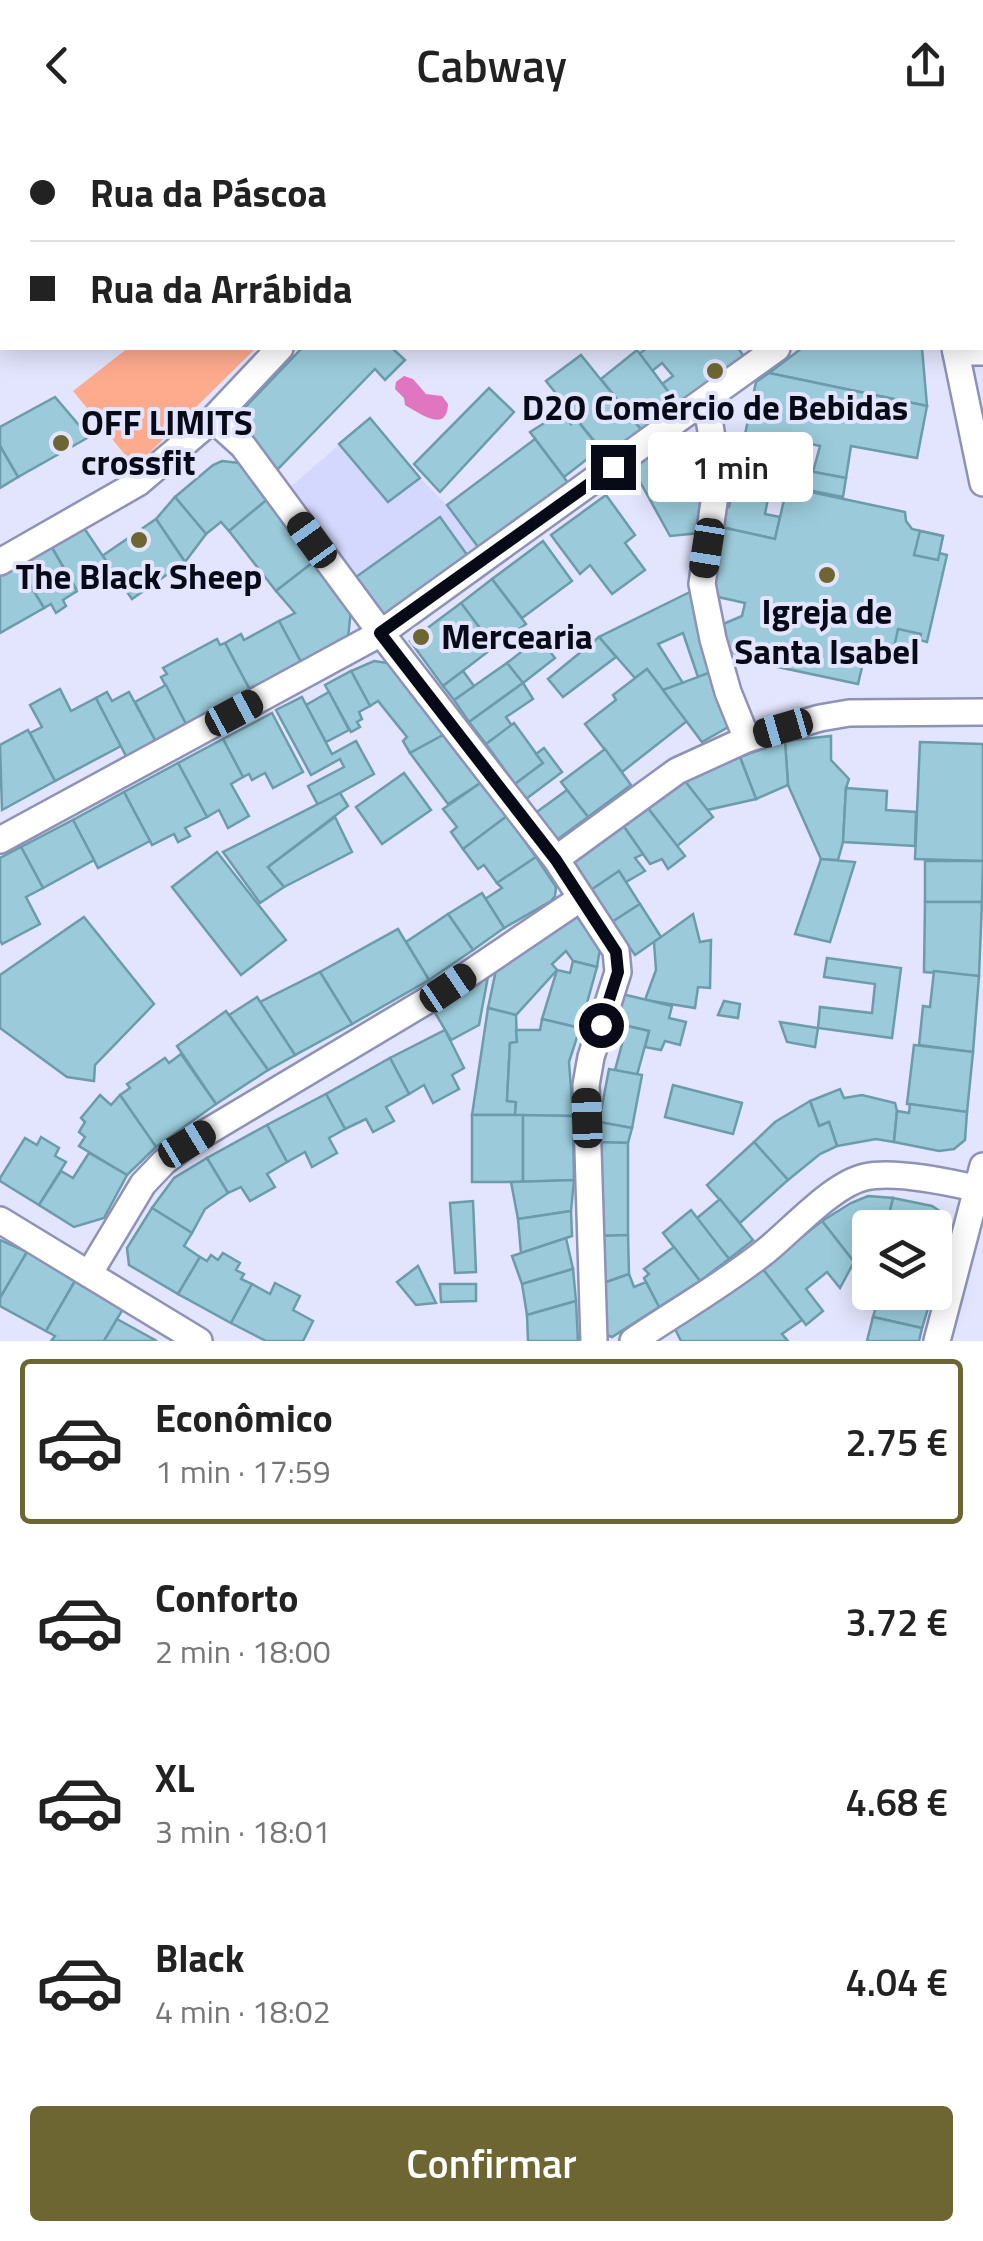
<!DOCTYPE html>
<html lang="pt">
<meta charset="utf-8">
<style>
:root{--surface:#fff;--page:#f6f6f6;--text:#222;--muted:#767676;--line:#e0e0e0;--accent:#6e6632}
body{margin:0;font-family:"Titillium Web",sans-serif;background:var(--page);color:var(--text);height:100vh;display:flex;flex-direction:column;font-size:38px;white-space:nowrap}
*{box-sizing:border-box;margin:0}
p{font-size:32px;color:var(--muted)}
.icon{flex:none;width:55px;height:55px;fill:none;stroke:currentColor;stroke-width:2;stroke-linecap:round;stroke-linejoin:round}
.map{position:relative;height:1211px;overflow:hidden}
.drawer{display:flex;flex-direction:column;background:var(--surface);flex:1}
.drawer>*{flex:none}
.top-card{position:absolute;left:0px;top:0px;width:985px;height:220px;box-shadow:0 5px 25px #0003;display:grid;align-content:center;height:220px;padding:0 30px;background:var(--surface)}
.buttons{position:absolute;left:852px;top:1080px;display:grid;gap:20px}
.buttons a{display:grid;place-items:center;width:100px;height:100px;border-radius:10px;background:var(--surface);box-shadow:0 5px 25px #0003;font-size:50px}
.end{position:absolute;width:45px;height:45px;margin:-22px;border:12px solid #090a17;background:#fff;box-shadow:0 0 0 5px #fff}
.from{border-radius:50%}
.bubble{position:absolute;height:70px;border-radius:10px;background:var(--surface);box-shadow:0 5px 25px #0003;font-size:32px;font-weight:600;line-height:70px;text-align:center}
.car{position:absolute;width:30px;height:60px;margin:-30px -15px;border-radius:12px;box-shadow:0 0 8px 2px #0007;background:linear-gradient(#222 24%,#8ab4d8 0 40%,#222 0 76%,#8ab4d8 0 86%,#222 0)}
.top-card b{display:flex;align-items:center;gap:35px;height:95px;font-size:38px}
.top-card b+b{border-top:2px solid var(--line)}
.top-card i{width:25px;height:25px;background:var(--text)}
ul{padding:18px 0 0;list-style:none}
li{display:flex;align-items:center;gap:30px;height:165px;margin:0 20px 15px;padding:0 10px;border:5px solid transparent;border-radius:10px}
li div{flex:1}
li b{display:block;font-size:38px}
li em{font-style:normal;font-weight:600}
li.on{border-color:var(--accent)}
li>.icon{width:90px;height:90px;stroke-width:1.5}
.button{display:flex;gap:20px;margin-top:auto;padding:20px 30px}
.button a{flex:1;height:115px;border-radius:10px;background:var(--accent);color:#fff;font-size:40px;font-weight:600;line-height:115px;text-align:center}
header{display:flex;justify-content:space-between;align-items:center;height:130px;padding:0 30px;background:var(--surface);font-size:45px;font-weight:600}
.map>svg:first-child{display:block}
.built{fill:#d4d8fe}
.green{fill:#feab8d}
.water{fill:#df76bf}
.building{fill:#9bcbdb;stroke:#6c9bab;stroke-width:2.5}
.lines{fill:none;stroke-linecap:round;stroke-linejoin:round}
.street-tunnel{stroke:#c1c4da;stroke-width:25;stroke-dasharray:25 12;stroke-linecap:butt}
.street-casing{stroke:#8e92b7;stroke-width:30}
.secondary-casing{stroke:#8e92b7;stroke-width:42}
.street{stroke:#fff;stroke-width:25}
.secondary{stroke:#dfe0fd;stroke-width:38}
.route{stroke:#090a17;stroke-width:12}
.poi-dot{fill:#6e6632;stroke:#e2e5fd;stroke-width:4}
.labels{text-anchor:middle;stroke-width:8;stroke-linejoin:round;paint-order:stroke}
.poi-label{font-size:35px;font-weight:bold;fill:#090a17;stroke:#e2e5fd}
</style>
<header><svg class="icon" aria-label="back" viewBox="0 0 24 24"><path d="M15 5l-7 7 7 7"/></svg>Cabway<svg class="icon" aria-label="share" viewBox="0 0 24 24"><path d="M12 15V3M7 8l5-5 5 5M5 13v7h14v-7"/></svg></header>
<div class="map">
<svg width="983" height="1211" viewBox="0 0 983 1211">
<rect width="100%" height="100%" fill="#e2e5fd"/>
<polygon class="built" points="370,288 420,348 447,375 481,421 387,490 287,360"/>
<polygon class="green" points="128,218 256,218 135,337 73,261"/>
<path class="water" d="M404,246l9,3 13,15 16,2 6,8c-1,31 -30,8 -43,1l-1,-7 -9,-9 1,-7z"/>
<g class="building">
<polygon points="302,218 392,218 405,230 385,250 375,239 274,343 233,290"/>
<polygon points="647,218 738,218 745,228 679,276 662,254 673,246 662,233 652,241 639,224"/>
<polygon points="802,218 922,218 927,276 769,243"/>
<polygon points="637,220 679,276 643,302 601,249"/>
<polygon points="581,225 643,302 608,328 546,251"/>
<polygon points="769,243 927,276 917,328 851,316 846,348 813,342 820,316 785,308 781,335 740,328 756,252"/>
<polygon points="489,258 514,282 440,362 414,334"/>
<polygon points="55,267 89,307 18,347 0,316 0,297"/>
<polygon points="562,282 571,294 576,289 600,319 564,347 530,302"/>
<polygon points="370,288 420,348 388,372 339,314"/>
<polygon points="681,303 699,317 706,352 700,403 670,406 633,339"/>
<polygon points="535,309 569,354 481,421 447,375"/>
<polygon points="0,316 18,347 0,358"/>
<polygon points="740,328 846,348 843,367 736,346"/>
<polygon points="222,331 239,333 269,368 229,401 221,392 206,404 175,367 213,335"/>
<polygon points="736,346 771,353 765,384 780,387 775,409 721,397 727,377 729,377"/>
<polygon points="787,357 905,382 906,391 912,399 943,406 939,423 947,425 927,512 920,510 916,527 867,516 858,554 745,530 718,512 716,497 742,486 745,473 709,465 721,397 775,409"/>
<polygon points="606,365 635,405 625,413 645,440 612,464 590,435 580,444 551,405"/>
<polygon points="175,367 206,404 185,432 156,389"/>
<polygon points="269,368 316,430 276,461 229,401"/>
<polygon points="440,387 470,429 387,490 356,447"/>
<polygon points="156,389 185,432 132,469 102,426"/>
<polygon points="82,395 113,441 77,461 51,416"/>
<polygon points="920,401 943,406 938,430 914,425"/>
<polygon points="543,411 572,451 522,488 492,449"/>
<polygon points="51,416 77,461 63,470 66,476 56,483 51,474 44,478 18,435"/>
<polygon points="316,430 351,479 348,509 302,534 279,491 295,483 276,461"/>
<polygon points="18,435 44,478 0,503 0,446"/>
<polygon points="492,449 526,494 494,517 461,473"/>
<polygon points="694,460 711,542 698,547 683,503 658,514 683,553 663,560 647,539 635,548 599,507"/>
<polygon points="461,473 494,517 443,556 410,511"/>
<polygon points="279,491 302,534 251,562 225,513 241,504 244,510"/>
<polygon points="898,499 921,504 916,527 893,522"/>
<polygon points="599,507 616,527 563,567 548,549"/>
<polygon points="539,508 555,528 523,553 507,533"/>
<polygon points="217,509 220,515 225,513 251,562 187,596 161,547 167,544 163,538"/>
<polygon points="374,531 387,533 394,538 445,604 410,623 403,611 407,607 378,571 370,576 351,541"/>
<polygon points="507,533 523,553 469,592 454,570"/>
<polygon points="647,539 687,591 622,642 585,594 616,570 613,565"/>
<polygon points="351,541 370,576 359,582 362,589 357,592 360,597 351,602 325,555"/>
<polygon points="463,541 474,556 454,570 443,556"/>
<polygon points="711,542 730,596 702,612 663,560"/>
<polygon points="523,553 533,569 506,587 512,596 486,614 469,592"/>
<polygon points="166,555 187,596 156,612 135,572"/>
<polygon points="60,559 71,581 96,568 121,616 55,651 30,603 42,597 30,575"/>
<polygon points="107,562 112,571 129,562 156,612 127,628 96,568"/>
<polygon points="329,562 349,600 326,612 306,575"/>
<polygon points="302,567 332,624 356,611 374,644 318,675 308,656 344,637 340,629 311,645 276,580"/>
<polygon points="272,583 303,642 273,658 265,643 252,650 249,644 243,647 223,609"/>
<polygon points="514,593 543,633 515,654 486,614"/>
<polygon points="28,600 55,651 2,680 0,615"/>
<polygon points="445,604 482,652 448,674 410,623"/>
<polygon points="831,606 831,630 849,649 846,658 843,712 838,730 821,729 788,655 785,611"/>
<polygon points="223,609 243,647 231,654 249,686 228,698 219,680 207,687 178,633"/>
<polygon points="785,611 788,655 756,669 740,627"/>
<polygon points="920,612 983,614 983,731 915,729"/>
<polygon points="544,618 562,642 526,669 515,654 543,633 536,624"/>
<polygon points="605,619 631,655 588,687 561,652"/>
<polygon points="740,627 756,669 707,680 681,646"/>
<polygon points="178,633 207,687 185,698 190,706 178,712 174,704 152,715 124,662"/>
<polygon points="404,643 431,680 382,714 356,677"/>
<polygon points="681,646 713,687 677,716 644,673"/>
<polygon points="482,652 507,686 463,719 451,702 457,697 443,679"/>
<polygon points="846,658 887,661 886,680 916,682 915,716 843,712"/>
<polygon points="567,660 588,687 554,712 534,684"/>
<polygon points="124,662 150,711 98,738 73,690"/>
<polygon points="340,663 348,676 268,737 284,757 260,773 223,722"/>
<polygon points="644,673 685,726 668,739 662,729 650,734 620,691"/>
<polygon points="507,686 536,727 497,753 484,735 478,739 463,719"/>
<polygon points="335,687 352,722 284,757 268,737"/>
<polygon points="73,690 94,730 43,758 21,717"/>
<polygon points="620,691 643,724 635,728 645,741 626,752 619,741 591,760 569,729"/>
<polygon points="21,717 43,758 26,767 40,794 2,814 0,810 0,728"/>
<polygon points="217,722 286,810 241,845 172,757"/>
<polygon points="536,727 556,757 555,766 551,771 504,798 485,769 502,758 497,753"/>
<polygon points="821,729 855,732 830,812 795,804"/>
<polygon points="925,731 983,731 982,772 925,772"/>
<polygon points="619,741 640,774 612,792 591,760"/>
<polygon points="482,763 504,798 473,820 448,784"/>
<polygon points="925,772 982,772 979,846 924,842"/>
<polygon points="640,774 661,807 635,825 612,792"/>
<polygon points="578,780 600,818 597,837 573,831 566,821 552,834 557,840 516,885 488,878 496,840"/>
<polygon points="448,784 473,820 429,850 406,812"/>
<polygon points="693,784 700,812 711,810 710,858 698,857 695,878 645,870 656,840 654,812"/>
<polygon points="84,787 154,874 95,935 94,951 67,947 0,898 0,845"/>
<polygon points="398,799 429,850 352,894 320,842"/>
<polygon points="827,828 901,838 892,908 818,898 820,877 872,883 875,854 824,847"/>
<polygon points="573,831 597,837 580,898 542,889 557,840 570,843"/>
<polygon points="489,841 479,895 451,910 430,874"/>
<polygon points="934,841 979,846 973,922 919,915 923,876 930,877"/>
<polygon points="320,842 352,894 295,925 260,872"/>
<polygon points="622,864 672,876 669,888 686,892 680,915 665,911 661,920 645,917 649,901 616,893"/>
<polygon points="257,867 295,925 268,940 229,885"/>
<polygon points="724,871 740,874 738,888 718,885"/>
<polygon points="488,878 516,885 517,912 510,913 507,971 516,972 515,985 472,985"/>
<polygon points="226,881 268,940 216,974 177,916"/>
<polygon points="542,889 580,898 569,932 573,986 515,985 516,972 507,971 510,913 517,912 516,900 540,900"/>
<polygon points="780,892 818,898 815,917 787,912"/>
<polygon points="627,896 649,901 637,945 615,940"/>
<polygon points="445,900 464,938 452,945 459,959 433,973 424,955 409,964 390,928"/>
<polygon points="914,915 973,922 967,982 907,974"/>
<polygon points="181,924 216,974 156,1017 120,965 130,958 127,954 165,928 169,933"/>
<polygon points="390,928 409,964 386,977 394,991 373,1002 366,989 345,999 326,964"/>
<polygon points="609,939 642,945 632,998 599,992"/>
<polygon points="673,955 742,973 733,1004 665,987"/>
<polygon points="840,959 844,968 862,965 895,973 897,981 894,1012 876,1009 837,1016 829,992 819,996 810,971"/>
<polygon points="326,964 345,999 329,1008 337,1023 312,1037 305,1022 287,1032 267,995"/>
<polygon points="100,965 111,975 120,965 156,1017 127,1045 79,1016 85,1007 79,1002 85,992 81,988"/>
<polygon points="810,971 819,996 829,992 837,1016 820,1024 788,1050 754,1012 775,992"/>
<polygon points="910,974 967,982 965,1010 954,1019 939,1021 894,1012 897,981 909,983"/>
<rect x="472" y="985" width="51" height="67"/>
<polygon points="523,985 573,986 574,1050 523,1052"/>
<polygon points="599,992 632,998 628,1013 597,1012"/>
<polygon points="267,995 287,1032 267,1044 275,1057 250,1071 241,1057 228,1063 207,1028"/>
<polygon points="41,1007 59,1018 55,1026 66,1032 39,1075 0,1051 0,1048 25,1008 37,1015"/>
<polygon points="597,1012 628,1013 628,1105 598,1106"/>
<polygon points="754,1012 788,1050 740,1093 707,1055"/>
<polygon points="89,1023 127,1045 104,1088 74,1097 39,1075 61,1041 73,1048"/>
<polygon points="207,1028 228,1063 205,1079 192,1103 152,1078 174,1048"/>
<polygon points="574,1050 571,1081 518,1089 511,1052"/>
<polygon points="868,1066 893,1068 886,1098 870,1098 870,1116 854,1132 822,1091 851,1073"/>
<polygon points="893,1068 932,1076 941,1082 948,1092 950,1104 938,1146 935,1145 935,1098 886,1098"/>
<polygon points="720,1069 753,1110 729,1129 696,1089"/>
<polygon points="473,1071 476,1142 455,1143 450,1073"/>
<polygon points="152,1078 192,1103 184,1116 200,1127 178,1164 129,1135 127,1118"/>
<polygon points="691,1080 729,1129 700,1151 663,1103"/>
<polygon points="571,1081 572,1106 521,1123 518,1089"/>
<polygon points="822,1091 854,1132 840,1158 827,1142 806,1159 823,1181 806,1195 762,1138"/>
<polygon points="628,1105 629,1144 598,1155 598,1106"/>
<polygon points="566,1108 573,1139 522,1154 512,1126"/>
<polygon points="0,1110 27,1122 0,1168"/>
<polygon points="674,1117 700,1151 659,1177 644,1148 649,1144 644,1139"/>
<polygon points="27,1122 75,1151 46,1201 0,1176 0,1168"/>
<polygon points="223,1123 240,1133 236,1140 244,1144 241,1149 252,1154 231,1193 178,1164 200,1127 207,1131 211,1125 218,1130"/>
<polygon points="418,1136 436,1173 416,1175 397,1152"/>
<polygon points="762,1138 802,1190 782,1204 788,1211 681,1211 675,1199"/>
<polygon points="573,1139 576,1171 527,1185 522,1154"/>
<polygon points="629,1144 634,1157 646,1152 659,1177 612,1207 597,1201 598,1155"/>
<polygon points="75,1151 123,1179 104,1211 51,1211 55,1206 46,1201"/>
<polygon points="275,1153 300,1166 293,1180 313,1191 303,1211 266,1211 231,1193 252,1154 270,1164"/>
<polygon points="440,1154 476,1154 476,1171 441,1172"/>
<polygon points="880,1162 933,1162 922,1198 873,1187"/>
<polygon points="576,1171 578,1211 528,1211 527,1185"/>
<polygon points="873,1187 922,1198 919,1211 867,1211"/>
<polygon points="117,1189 157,1211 104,1211"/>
</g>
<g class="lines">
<polyline class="street-tunnel" points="512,0 515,2"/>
<defs>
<g id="street">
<polyline points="930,0 930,2"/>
<polyline points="485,2 487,0"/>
<polyline points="731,2 733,0"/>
<polyline points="955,218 983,353"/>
<polyline points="956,222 983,222"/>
<polyline points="706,270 718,345 702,454 713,509 728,562 747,609"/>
<polyline points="213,289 243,316 381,503 556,729 616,821 618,842 591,927 586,955 594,1211"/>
<polyline points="0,432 138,353 213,289 280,218"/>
<polyline points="0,710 381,503 777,218"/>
<polyline points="556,729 677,641 747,609 820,588 849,583 983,582"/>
<polyline points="0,1090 199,1211"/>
<polyline points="89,1144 143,1054 164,1032 187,1014 448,858 581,768"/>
<path d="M633,1211c44,-30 92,-57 134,-91 26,-21 66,-66 98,-73 29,-7 84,5 114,12"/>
<polyline points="937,1211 983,1036"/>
</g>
<g id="secondary">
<polyline points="38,2 42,0"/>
<polyline points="0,26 2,24"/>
</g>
</defs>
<use href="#street" class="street-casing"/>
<use href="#secondary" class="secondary-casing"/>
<use href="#street" class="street"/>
<use href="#secondary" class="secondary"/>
</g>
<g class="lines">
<polyline class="route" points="601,895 618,842 616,822 556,730 380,503 613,337"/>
</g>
<g class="poi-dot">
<circle cx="715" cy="241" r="10"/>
<circle cx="61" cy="313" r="10"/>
<circle cx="139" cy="410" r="10"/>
<circle cx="827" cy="445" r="10"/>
<circle cx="421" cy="507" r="10"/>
</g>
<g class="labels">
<g class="poi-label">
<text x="715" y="290">D2O Comércio de Bebidas</text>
<text x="81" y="305" text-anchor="start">OFF LIMITS<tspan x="81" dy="40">crossfit</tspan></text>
<text x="139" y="459">The Black Sheep</text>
<text x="827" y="494">Igreja de<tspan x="827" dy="40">Santa Isabel</tspan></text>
<text x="441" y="519" text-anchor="start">Mercearia</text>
</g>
</g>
</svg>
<div class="buttons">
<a><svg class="icon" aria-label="layers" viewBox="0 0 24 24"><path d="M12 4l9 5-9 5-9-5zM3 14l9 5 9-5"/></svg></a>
</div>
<i class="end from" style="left:601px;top:895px"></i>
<i class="end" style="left:613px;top:337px"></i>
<div class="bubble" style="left:648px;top:302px;width:165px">1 min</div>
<i class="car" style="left:312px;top:410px;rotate:324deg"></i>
<i class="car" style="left:707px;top:418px;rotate:189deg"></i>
<i class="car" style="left:234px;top:583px;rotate:62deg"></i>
<i class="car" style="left:783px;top:598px;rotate:254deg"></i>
<i class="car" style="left:448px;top:858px;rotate:56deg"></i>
<i class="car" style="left:587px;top:988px;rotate:358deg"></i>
<i class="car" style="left:187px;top:1014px;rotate:59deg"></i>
<div class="top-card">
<b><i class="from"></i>Rua da Páscoa</b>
<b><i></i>Rua da Arrábida</b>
</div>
</div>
<section class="drawer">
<ul>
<li class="on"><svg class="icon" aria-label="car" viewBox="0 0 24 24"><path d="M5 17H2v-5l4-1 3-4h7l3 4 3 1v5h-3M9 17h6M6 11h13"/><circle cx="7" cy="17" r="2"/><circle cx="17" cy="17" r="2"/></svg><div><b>Econômico</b><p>1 min · 17:59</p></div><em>2.75 €</em></li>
<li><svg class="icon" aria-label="car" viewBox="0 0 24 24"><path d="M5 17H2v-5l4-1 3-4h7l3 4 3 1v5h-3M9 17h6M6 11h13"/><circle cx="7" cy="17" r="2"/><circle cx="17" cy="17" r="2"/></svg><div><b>Conforto</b><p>2 min · 18:00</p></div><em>3.72 €</em></li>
<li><svg class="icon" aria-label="car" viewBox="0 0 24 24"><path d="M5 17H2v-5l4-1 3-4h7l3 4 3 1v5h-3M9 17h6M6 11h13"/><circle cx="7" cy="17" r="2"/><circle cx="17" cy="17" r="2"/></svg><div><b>XL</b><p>3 min · 18:01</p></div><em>4.68 €</em></li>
<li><svg class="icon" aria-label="car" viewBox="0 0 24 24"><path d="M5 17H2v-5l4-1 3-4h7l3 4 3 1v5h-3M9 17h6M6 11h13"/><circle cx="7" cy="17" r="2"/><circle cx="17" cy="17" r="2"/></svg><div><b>Black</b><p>4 min · 18:02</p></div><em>4.04 €</em></li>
</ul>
<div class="button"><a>Confirmar</a></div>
</section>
